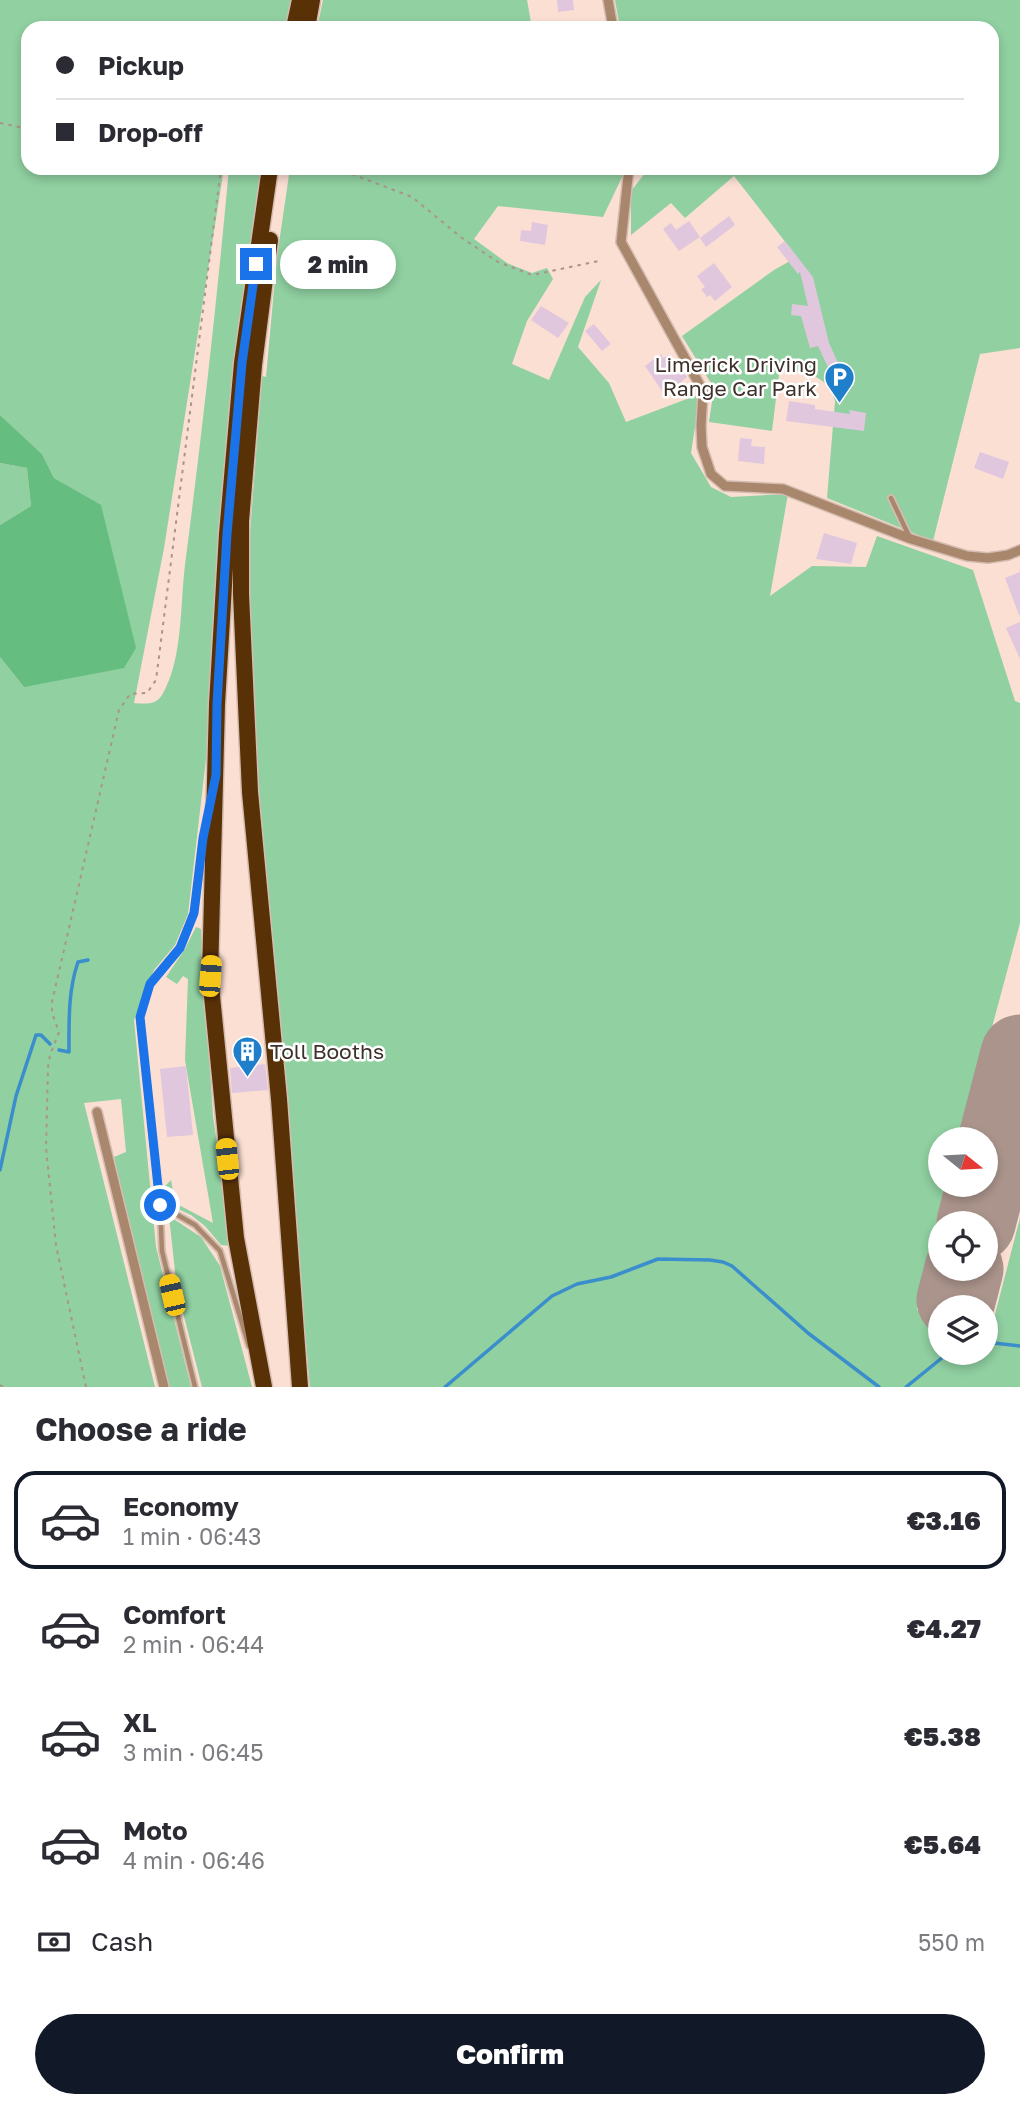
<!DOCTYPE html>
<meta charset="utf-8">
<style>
:root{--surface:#fff;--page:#f7f7f7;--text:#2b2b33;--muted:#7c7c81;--line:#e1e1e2;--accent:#111827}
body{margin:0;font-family:"Golos Text",sans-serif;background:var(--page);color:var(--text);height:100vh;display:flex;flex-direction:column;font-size:26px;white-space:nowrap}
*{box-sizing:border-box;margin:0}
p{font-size:23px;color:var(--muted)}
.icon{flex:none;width:38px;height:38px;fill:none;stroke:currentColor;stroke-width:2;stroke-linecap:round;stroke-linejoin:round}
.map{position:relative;height:1387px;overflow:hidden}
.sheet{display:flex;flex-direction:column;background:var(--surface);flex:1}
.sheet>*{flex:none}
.banner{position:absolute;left:21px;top:21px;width:978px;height:154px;border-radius:21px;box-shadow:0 4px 10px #0003;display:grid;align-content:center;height:154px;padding:0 35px;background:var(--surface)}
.needle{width:46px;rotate:108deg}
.buttons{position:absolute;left:928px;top:1127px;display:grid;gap:14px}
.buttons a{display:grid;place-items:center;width:70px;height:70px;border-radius:50%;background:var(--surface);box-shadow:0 4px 10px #0003;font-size:35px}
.end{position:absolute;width:32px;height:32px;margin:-16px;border:9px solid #1a73e8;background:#fff;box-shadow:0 0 0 4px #fff}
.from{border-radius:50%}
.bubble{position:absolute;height:49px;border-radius:24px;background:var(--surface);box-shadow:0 4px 10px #0003;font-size:23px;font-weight:800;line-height:49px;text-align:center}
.car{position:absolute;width:21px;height:42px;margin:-21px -10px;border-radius:9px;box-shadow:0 0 5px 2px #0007;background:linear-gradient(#f5c518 24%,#345 0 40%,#f5c518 0 76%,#345 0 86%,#f5c518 0)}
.banner b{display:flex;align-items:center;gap:24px;height:66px;font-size:26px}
.banner b+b{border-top:2px solid var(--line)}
.banner i{width:18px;height:18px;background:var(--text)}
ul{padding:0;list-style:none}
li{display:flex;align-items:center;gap:21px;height:98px;margin:0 14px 10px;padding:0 21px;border:4px solid transparent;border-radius:21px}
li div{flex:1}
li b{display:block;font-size:26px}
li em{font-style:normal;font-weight:800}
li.active{border-color:var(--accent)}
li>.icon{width:63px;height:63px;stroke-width:1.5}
h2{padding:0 35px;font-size:32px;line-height:84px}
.pay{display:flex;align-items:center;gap:18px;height:77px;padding:0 35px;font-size:26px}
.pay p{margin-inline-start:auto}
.action{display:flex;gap:14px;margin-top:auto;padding:14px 35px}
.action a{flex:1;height:80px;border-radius:42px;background:var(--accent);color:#fff;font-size:28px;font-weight:800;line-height:80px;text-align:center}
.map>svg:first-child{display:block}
.green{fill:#90d0a1}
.forest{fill:#65bd80}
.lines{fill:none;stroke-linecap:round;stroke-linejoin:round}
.stream{stroke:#3b8ecc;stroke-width:3.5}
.runway{stroke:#aa948b;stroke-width:79}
.building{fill:#e1c7de}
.service-casing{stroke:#d5bcb1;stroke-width:8}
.minor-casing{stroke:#d5bcb1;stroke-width:12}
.trunk-casing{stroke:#d5bcb1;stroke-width:19}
.path{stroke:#aa948b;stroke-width:2;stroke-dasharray:3.5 5;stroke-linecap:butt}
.service{stroke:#a8876c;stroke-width:4.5}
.minor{stroke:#a8876c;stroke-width:9}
.trunk{stroke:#593107;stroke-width:16}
.route{stroke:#1a73e8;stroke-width:9}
.labels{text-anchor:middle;stroke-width:5;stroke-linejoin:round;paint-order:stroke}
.poi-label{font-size:21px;fill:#3e312b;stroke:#fff;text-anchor:end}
</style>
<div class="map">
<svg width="1020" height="1387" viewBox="0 0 1020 1387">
<rect width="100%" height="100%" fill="#fbdfd3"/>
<g class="green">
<path d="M0,0h293l-6,28h-259v140h196l-60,380 -30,155c11,1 22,2 28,-8 21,-35 18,-90 23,-130 17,-132 32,-264 44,-397h34l-37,278 -17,287 -21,181 -13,31 -21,25 -20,50 22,227 35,140h-22l-3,-9 -52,-221 12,-5 -5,-53 -37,4 71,284h-155v-730l24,30 77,-181 -47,-28 -12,-24 -42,-39z"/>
<polygon points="323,0 527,0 532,28 317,28"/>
<path d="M615,0h405v348l-40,6 -47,187 -106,-43 8,-97c-8,-28 -30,-27 -55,-35l-8,65 -63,-9 5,-34 -32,-52 92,-66 23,-13 -63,-81 -49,42 -14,-15 -40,32v-44l18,-23h343v-140h-372z"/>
<polygon points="290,168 624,168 624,173 603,217 498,206 474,239 507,263 532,273 547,268 553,279 527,321 512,364 549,380 585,297 601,280 578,347 609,383 626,422 700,394 691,453 711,487 731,497 788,494 770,596 812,566 866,567 877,536 973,570 1015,701 1020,703 1020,923 962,1139 940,1139 940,1185 950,1185 917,1310 940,1315 940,1353 985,1353 985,1325 992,1326 1020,1218 1020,1387 310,1387 257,799 245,599 262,376 266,377 277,257"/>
<polygon points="0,463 27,468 31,506 0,525"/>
<polygon points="196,927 201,929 213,1116 232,1246 221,1245 205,1226 191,1215 169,1205 166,1200 165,1186 171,1180 175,1203 213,1223 185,1060 188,979 183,976 177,984 166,977 185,949"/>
<polygon points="169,1216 201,1237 220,1266 252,1387 202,1387 177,1289"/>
</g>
<polygon class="forest" points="0,415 42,454 54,478 101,505 136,648 124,668 24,687 0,657 0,525 31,506 27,468 0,463"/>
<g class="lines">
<g class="stream">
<path d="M59,1050l10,2c0,-31 -1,-61 9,-90l10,-2"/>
<polyline points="0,1170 16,1096 36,1035 41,1035 50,1044"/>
<polyline points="985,1342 1020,1346"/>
<polyline points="445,1387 552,1296 577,1284 611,1277 658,1259 710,1260 723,1262 732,1266 808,1333 879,1387"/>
<polyline points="906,1387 948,1353"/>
</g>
<g class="runway">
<polyline points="976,1223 1020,1054"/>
<polyline points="956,1300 964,1269"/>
</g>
</g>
<g class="building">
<polygon points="557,0 573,0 574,10 558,12"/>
<polygon points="729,216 735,225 706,247 700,238"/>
<polygon points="689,221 700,237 679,251 663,229 671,223 676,230"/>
<polygon points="532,222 548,225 545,245 520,241 521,230 531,231"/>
<polygon points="785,241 813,277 829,343 845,378 835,382 818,346 810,348 801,316 791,315 792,304 808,306 800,272 798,274 777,247"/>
<polygon points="714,263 732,287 715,301 710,295 707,297 701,289 705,287 697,276"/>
<polygon points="541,306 569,323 558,338 531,320"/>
<polygon points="594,324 611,344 602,351 585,331"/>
<polygon points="661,354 663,358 668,355 678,369 681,367 687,377 675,387 672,395 662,391 645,366"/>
<polygon points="789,401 815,405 815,409 850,414 849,410 866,413 864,431 786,421"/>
<polygon points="740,438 752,439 751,446 765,447 764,464 738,461"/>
<polygon points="980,452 1009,462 1003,479 974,468"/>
<polygon points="824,533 857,543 851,564 816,559"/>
<polygon points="1020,572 1020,615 1019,615 1005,578"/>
<polygon points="1020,622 1020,659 1006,628"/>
<polygon points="265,1064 268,1090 232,1093 230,1068"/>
<polygon points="186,1066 193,1135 167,1137 160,1069"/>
</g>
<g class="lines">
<defs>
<g id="service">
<polyline points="891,498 910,538"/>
<polyline points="160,1205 195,1225 220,1251 249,1346"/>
<polyline points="195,1387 162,1251 160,1205 140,1017 150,984 180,948 194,913 207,818"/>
</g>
<g id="minor">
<polyline points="608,0 613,28"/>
<polyline points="629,168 621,242 703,391 701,426 702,447 711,474 725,486 783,489 911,539 967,556 988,558 1008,555 1020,550"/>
<polyline points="97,1112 164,1387"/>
</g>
<g id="trunk">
<polyline points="294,28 300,0"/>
<polyline points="307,28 312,0"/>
<polyline points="270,240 254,365 241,521 241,594 250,792 279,1099 300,1387"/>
<polyline points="264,1387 236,1238 210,976 217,704 227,534 242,363 270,168"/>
</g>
</defs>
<use href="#service" class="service-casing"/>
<use href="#minor" class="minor-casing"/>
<use href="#trunk" class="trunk-casing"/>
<g class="path">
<polyline points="0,123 28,129"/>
<polyline points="336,168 412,197 462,238 498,262 532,275 599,261"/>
<polyline points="0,1385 3,1387"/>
<polyline points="86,1387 56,1245 46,1148 48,1067 50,1055 59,1032 52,1013 52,1002 119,710 130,694 147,693 156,680 221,168"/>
</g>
<use href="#service" class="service"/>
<use href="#minor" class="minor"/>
<use href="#trunk" class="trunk"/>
</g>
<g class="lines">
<polyline class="route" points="160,1205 140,1017 150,984 180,948 194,913 203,838 216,775 217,704 227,534 242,363 256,264"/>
</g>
<defs>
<symbol id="parking-pin" viewBox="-11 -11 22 30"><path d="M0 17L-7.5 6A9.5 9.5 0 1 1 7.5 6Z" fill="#1f7fcb" stroke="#fff"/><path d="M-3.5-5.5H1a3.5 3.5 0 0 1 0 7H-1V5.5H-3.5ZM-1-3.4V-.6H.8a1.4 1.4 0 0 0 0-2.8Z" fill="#fff"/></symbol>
<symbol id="building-pin" viewBox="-11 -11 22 30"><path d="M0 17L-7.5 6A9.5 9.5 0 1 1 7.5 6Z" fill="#1f7fcb" stroke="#fff"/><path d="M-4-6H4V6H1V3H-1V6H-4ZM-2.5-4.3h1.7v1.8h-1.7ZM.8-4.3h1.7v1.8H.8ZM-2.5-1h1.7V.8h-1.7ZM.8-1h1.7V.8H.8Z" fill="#fff"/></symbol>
</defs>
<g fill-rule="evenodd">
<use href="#parking-pin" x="822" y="360" width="35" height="47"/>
<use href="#building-pin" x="230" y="1034" width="35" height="47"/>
</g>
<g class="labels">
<g class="poi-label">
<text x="817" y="372">Limerick Driving<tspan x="817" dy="24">Range Car Park</tspan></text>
<text x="270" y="1059" text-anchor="start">Toll Booths</text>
</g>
</g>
</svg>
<div class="buttons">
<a><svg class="needle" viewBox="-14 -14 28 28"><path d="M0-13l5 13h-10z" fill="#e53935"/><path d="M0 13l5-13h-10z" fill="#7c7c81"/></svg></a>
<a><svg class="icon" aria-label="locate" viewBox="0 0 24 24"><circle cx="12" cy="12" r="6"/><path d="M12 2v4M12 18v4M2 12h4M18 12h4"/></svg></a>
<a><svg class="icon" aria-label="layers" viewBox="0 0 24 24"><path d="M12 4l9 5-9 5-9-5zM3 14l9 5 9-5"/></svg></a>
</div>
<i class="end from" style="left:160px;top:1205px"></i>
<i class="end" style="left:256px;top:264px"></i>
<div class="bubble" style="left:280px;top:240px;width:116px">2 min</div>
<i class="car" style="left:210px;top:976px;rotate:4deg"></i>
<i class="car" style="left:227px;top:1159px;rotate:354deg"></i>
<i class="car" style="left:172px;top:1295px;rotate:347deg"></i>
<div class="banner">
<b><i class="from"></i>Pickup</b>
<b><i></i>Drop-off</b>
</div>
</div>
<section class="sheet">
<h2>Choose a ride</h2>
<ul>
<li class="active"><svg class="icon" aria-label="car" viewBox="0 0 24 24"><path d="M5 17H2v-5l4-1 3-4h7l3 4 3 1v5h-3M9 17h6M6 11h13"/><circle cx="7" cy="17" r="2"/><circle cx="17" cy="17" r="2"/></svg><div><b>Economy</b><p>1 min · 06:43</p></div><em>€3.16</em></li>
<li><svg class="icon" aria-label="car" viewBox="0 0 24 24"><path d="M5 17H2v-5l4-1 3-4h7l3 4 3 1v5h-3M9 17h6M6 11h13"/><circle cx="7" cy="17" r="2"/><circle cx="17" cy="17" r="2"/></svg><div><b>Comfort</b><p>2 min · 06:44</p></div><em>€4.27</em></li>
<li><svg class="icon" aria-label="car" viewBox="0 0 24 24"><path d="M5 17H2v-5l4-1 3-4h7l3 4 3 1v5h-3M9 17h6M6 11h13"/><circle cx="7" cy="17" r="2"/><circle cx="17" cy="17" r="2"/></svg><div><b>XL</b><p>3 min · 06:45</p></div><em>€5.38</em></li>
<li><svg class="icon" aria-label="car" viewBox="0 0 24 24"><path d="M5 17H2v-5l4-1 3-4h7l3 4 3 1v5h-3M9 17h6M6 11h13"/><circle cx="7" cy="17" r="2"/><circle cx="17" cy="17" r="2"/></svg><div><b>Moto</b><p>4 min · 06:46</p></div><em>€5.64</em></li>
</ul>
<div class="pay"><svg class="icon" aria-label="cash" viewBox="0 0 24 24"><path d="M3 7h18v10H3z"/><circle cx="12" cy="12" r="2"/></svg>Cash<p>550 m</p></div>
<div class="action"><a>Confirm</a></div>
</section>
